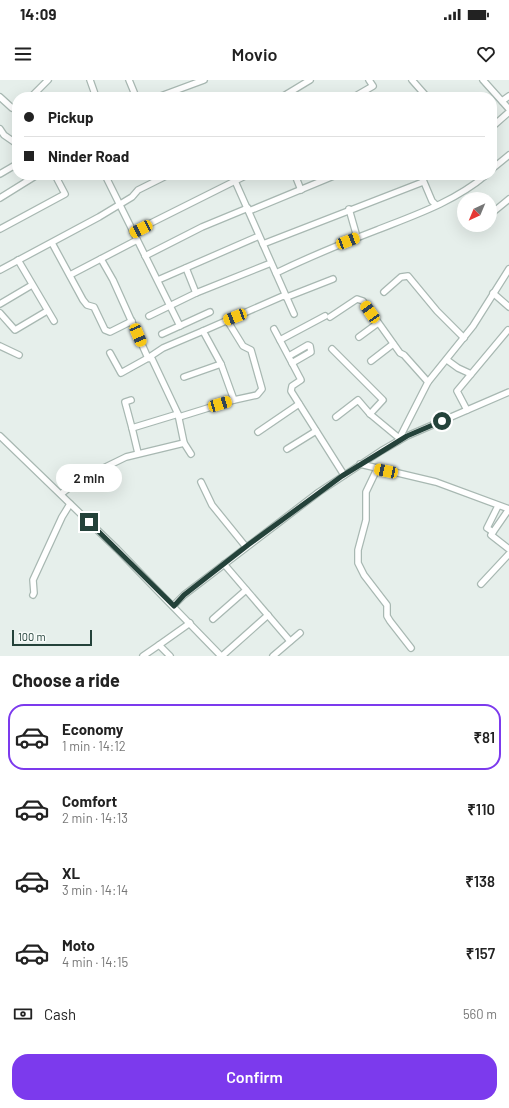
<!DOCTYPE html>
<meta charset="utf-8">
<style>
:root{--surface:#fff;--page:#f2f2f2;--text:#222;--muted:#767676;--line:#e0e0e0;--accent:#7c3aed}
body{margin:0;font-family:Barlow,sans-serif;background:var(--page);color:var(--text);height:100vh;display:flex;flex-direction:column;font-size:15px;white-space:nowrap}
*{box-sizing:border-box;margin:0}
p{font-size:13px;color:var(--muted)}
.icon{flex:none;width:22px;height:22px;fill:none;stroke:currentColor;stroke-width:2;stroke-linecap:round;stroke-linejoin:round}
.map{position:relative;height:576px;overflow:hidden}
.sheet{display:flex;flex-direction:column;background:var(--surface);flex:1}
.sheet>*{flex:none}
.guide{position:absolute;left:12px;top:12px;width:485px;height:88px;border-radius:16px;box-shadow:0 4px 16px #0002;display:grid;align-content:center;height:88px;padding:0 12px;background:var(--surface)}
.needle{width:26px;rotate:224deg}
.buttons{position:absolute;left:457px;top:112px;display:grid;gap:8px}
.buttons a{display:grid;place-items:center;width:40px;height:40px;border-radius:50%;background:var(--surface);box-shadow:0 4px 16px #0002;font-size:20px}
.scale{position:absolute;left:12px;bottom:10px;width:80px;box-sizing:border-box;padding-left:4px;border:2px solid #24423a;border-top:0;font-size:11px;line-height:14px;white-space:nowrap;color:#24423a;-webkit-text-stroke:3px #f7fbf9;paint-order:stroke}
.end{position:absolute;width:18px;height:18px;margin:-9px;border:5px solid #24423a;background:#fff;box-shadow:0 0 0 2px #fff}
.from{border-radius:50%}
.bubble{position:absolute;height:28px;border-radius:14px;background:var(--surface);box-shadow:0 4px 16px #0002;font-size:13px;font-weight:600;line-height:28px;text-align:center}
.car{position:absolute;width:12px;height:24px;margin:-12px -6px;border-radius:5px;box-shadow:0 0 3px 1px #0007;background:linear-gradient(#f5c518 24%,#345 0 40%,#f5c518 0 76%,#345 0 86%,#f5c518 0)}
.guide b{display:flex;align-items:center;gap:14px;height:38px;font-size:15px}
.guide b+b{border-top:1px solid var(--line)}
.guide i{width:10px;height:10px;background:var(--text)}
ul{padding:0;list-style:none}
li{display:flex;align-items:center;gap:12px;height:66px;margin:0 8px 6px;padding:0 4px;border:2px solid transparent;border-radius:16px}
li div{flex:1}
li b{display:block;font-size:15px}
li em{font-style:normal;font-weight:600}
li.active{border-color:var(--accent)}
li>.icon{width:36px;height:36px;stroke-width:1.5}
h2{padding:0 12px;font-size:18px;line-height:48px}
.pay{display:flex;align-items:center;gap:10px;height:44px;padding:0 12px;font-size:15px}
.pay p{margin-inline-start:auto}
.button{display:flex;gap:8px;margin-top:auto;padding:8px 12px}
.button a{flex:1;height:46px;border-radius:16px;background:var(--accent);color:#fff;font-size:16px;font-weight:600;line-height:46px;text-align:center}
.status{display:flex;justify-content:space-between;align-items:center;height:28px;padding:0 20px;background:var(--surface);direction:ltr}
.status svg{height:11px;fill:currentColor}
header{display:flex;justify-content:space-between;align-items:center;height:52px;padding:0 12px;background:var(--surface);font-size:18px;font-weight:600}
.map>svg:first-child{display:block}
.lines{fill:none;stroke-linecap:round;stroke-linejoin:round}
.minor-casing{stroke:#a8b8b2;stroke-width:8}
.minor{stroke:#fff;stroke-width:5.5}
.route{stroke:#24423a;stroke-width:5}
</style>
<div class="status"><b>14:09</b><svg viewBox="0 0 49 12"><path d="M0 12V9h3v3zM5 12V6h3v6zM10 12V3h3v9zM15 12V0h3v12zM26 1h20v11H26zM47 4h2v5h-2z"/></svg></div>
<header><svg class="icon" aria-label="menu" viewBox="0 0 24 24"><path d="M4 6h16M4 12h16M4 18h16"/></svg>Movio<svg class="icon" aria-label="heart" viewBox="0 0 24 24"><path d="M12 20l-8-8c-3-5 5-10 8-4 3-6 11-1 8 4z"/></svg></header>
<div class="map">
<svg width="509" height="576" viewBox="0 0 509 576">
<rect width="100%" height="100%" fill="#e6efeb"/>
<g class="lines">
<defs>
<g id="minor">
<polyline points="90,0 96,17"/>
<polyline points="129,0 136,17"/>
<polyline points="412,0 427,17"/>
<polyline points="483,0 509,29"/>
<polyline points="33,15 48,0"/>
<polyline points="0,17 12,28 17,30"/>
<polyline points="158,17 204,0"/>
<polyline points="282,17 310,0"/>
<polyline points="354,17 373,6 369,0"/>
<polyline points="502,21 509,16"/>
<polyline points="492,47 509,32"/>
<polyline points="0,49 4,55 17,64"/>
<polyline points="492,89 509,75"/>
<polyline points="0,94 17,84"/>
<polyline points="105,95 180,246"/>
<polyline points="295,95 301,110"/>
<polyline points="421,95 432,121 436,125"/>
<polyline points="235,101 294,234"/>
<polyline points="0,118 37,95"/>
<polyline points="349,129 357,157"/>
<polyline points="249,131 336,95"/>
<polyline points="492,133 509,119"/>
<polyline points="0,149 65,114 55,95"/>
<polyline points="133,152 247,95"/>
<polyline points="52,163 83,220 87,225 94,227 105,250 110,252 132,241"/>
<polyline points="263,164 423,102"/>
<polyline points="145,176 202,147 248,128"/>
<polyline points="101,179 113,200 148,278 163,268 203,251"/>
<polyline points="18,180 54,241"/>
<polyline points="186,188 196,213"/>
<polyline points="0,190 99,137 132,117 138,110 168,95"/>
<path d="M276,193c33,-16 67,-30 101,-43 38,-15 77,-28 109,-55"/>
<polyline points="70,195 137,160"/>
<polyline points="158,200 259,156"/>
<polyline points="384,212 401,197 408,196 437,231 464,258"/>
<polyline points="493,213 509,227"/>
<polyline points="0,224 32,205"/>
<polyline points="0,233 15,250 47,231"/>
<polyline points="149,236 196,213 271,183"/>
<polyline points="330,237 357,219 363,221 400,273 404,275 428,302"/>
<polyline points="274,249 300,298 301,300 292,306 291,311 344,395"/>
<polyline points="162,254 210,232"/>
<polyline points="359,257 378,243"/>
<polyline points="280,260 325,236"/>
<polyline points="0,266 19,275"/>
<polyline points="332,269 383,320 370,334"/>
<polyline points="110,273 121,293 148,278 152,279 178,334"/>
<polyline points="289,276 308,265 310,266 311,272 292,283"/>
<polyline points="447,280 458,288 471,294"/>
<polyline points="371,281 393,264"/>
<polyline points="184,297 221,284"/>
<polyline points="131,320 125,322 132,348"/>
<polyline points="234,320 221,284 203,251 283,216 287,217 333,199"/>
<polyline points="467,330 457,311 508,250"/>
<polyline points="179,337 234,320 257,315 262,309 251,270 243,266 227,240"/>
<polyline points="336,337 358,320 370,334 399,358"/>
<polyline points="258,352 299,324"/>
<polyline points="0,356 117,469 221,576"/>
<polyline points="398,361 428,302 473,246 509,189"/>
<polyline points="287,369 316,351"/>
<polyline points="138,373 132,348 178,334 184,363 191,374"/>
<polyline points="360,384 436,402 509,429"/>
<polyline points="377,389 366,412 366,440 358,470 358,483 364,495 387,525 387,536 390,541 411,568"/>
<polyline points="201,402 212,425 246,467"/>
<polyline points="61,414 79,400 126,377 184,363"/>
<polyline points="509,429 491,455 509,469"/>
<polyline points="493,452 487,448 498,426"/>
<polyline points="224,484 290,561"/>
<polyline points="481,504 509,474"/>
<polyline points="33,515 34,513 33,500 62,437 70,424"/>
<polyline points="173,526 184,515 319,412 381,371 407,356 509,312"/>
<polyline points="213,539 246,510"/>
<polyline points="143,576 159,565"/>
<polyline points="170,576 159,565 190,543"/>
<polyline points="222,576 268,535"/>
<polyline points="273,576 300,553"/>
</g>
</defs>
<use href="#minor" class="minor-casing"/>
<use href="#minor" class="minor"/>
</g>
<g class="lines">
<polyline class="route" points="89,442 174,526 184,515 248,465 342,396 407,356 442,341"/>
</g>
</svg>
<div class="buttons">
<a><svg class="needle" viewBox="-14 -14 28 28"><path d="M0-13l5 13h-10z" fill="#e53935"/><path d="M0 13l5-13h-10z" fill="#767676"/></svg></a>
</div>
<div class="scale">100 m</div>
<i class="end from" style="left:442px;top:341px"></i>
<i class="end" style="left:89px;top:442px"></i>
<div class="bubble" style="left:56px;top:384px;width:66px">2 min</div>
<i class="car" style="left:141px;top:149px;rotate:243deg"></i>
<i class="car" style="left:348px;top:161px;rotate:69deg"></i>
<i class="car" style="left:370px;top:232px;rotate:325deg"></i>
<i class="car" style="left:235px;top:237px;rotate:249deg"></i>
<i class="car" style="left:138px;top:255px;rotate:157deg"></i>
<i class="car" style="left:220px;top:324px;rotate:74deg"></i>
<i class="car" style="left:386px;top:391px;rotate:282deg"></i>
<div class="guide">
<b><i class="from"></i>Pickup</b>
<b><i></i>Ninder Road</b>
</div>
</div>
<section class="sheet">
<h2>Choose a ride</h2>
<ul>
<li class="active"><svg class="icon" aria-label="car" viewBox="0 0 24 24"><path d="M5 17H2v-5l4-1 3-4h7l3 4 3 1v5h-3M9 17h6M6 11h13"/><circle cx="7" cy="17" r="2"/><circle cx="17" cy="17" r="2"/></svg><div><b>Economy</b><p>1 min · 14:12</p></div><em>₹81</em></li>
<li><svg class="icon" aria-label="car" viewBox="0 0 24 24"><path d="M5 17H2v-5l4-1 3-4h7l3 4 3 1v5h-3M9 17h6M6 11h13"/><circle cx="7" cy="17" r="2"/><circle cx="17" cy="17" r="2"/></svg><div><b>Comfort</b><p>2 min · 14:13</p></div><em>₹110</em></li>
<li><svg class="icon" aria-label="car" viewBox="0 0 24 24"><path d="M5 17H2v-5l4-1 3-4h7l3 4 3 1v5h-3M9 17h6M6 11h13"/><circle cx="7" cy="17" r="2"/><circle cx="17" cy="17" r="2"/></svg><div><b>XL</b><p>3 min · 14:14</p></div><em>₹138</em></li>
<li><svg class="icon" aria-label="car" viewBox="0 0 24 24"><path d="M5 17H2v-5l4-1 3-4h7l3 4 3 1v5h-3M9 17h6M6 11h13"/><circle cx="7" cy="17" r="2"/><circle cx="17" cy="17" r="2"/></svg><div><b>Moto</b><p>4 min · 14:15</p></div><em>₹157</em></li>
</ul>
<div class="pay"><svg class="icon" aria-label="cash" viewBox="0 0 24 24"><path d="M3 7h18v10H3z"/><circle cx="12" cy="12" r="2"/></svg>Cash<p>560 m</p></div>
<div class="button"><a>Confirm</a></div>
</section>
